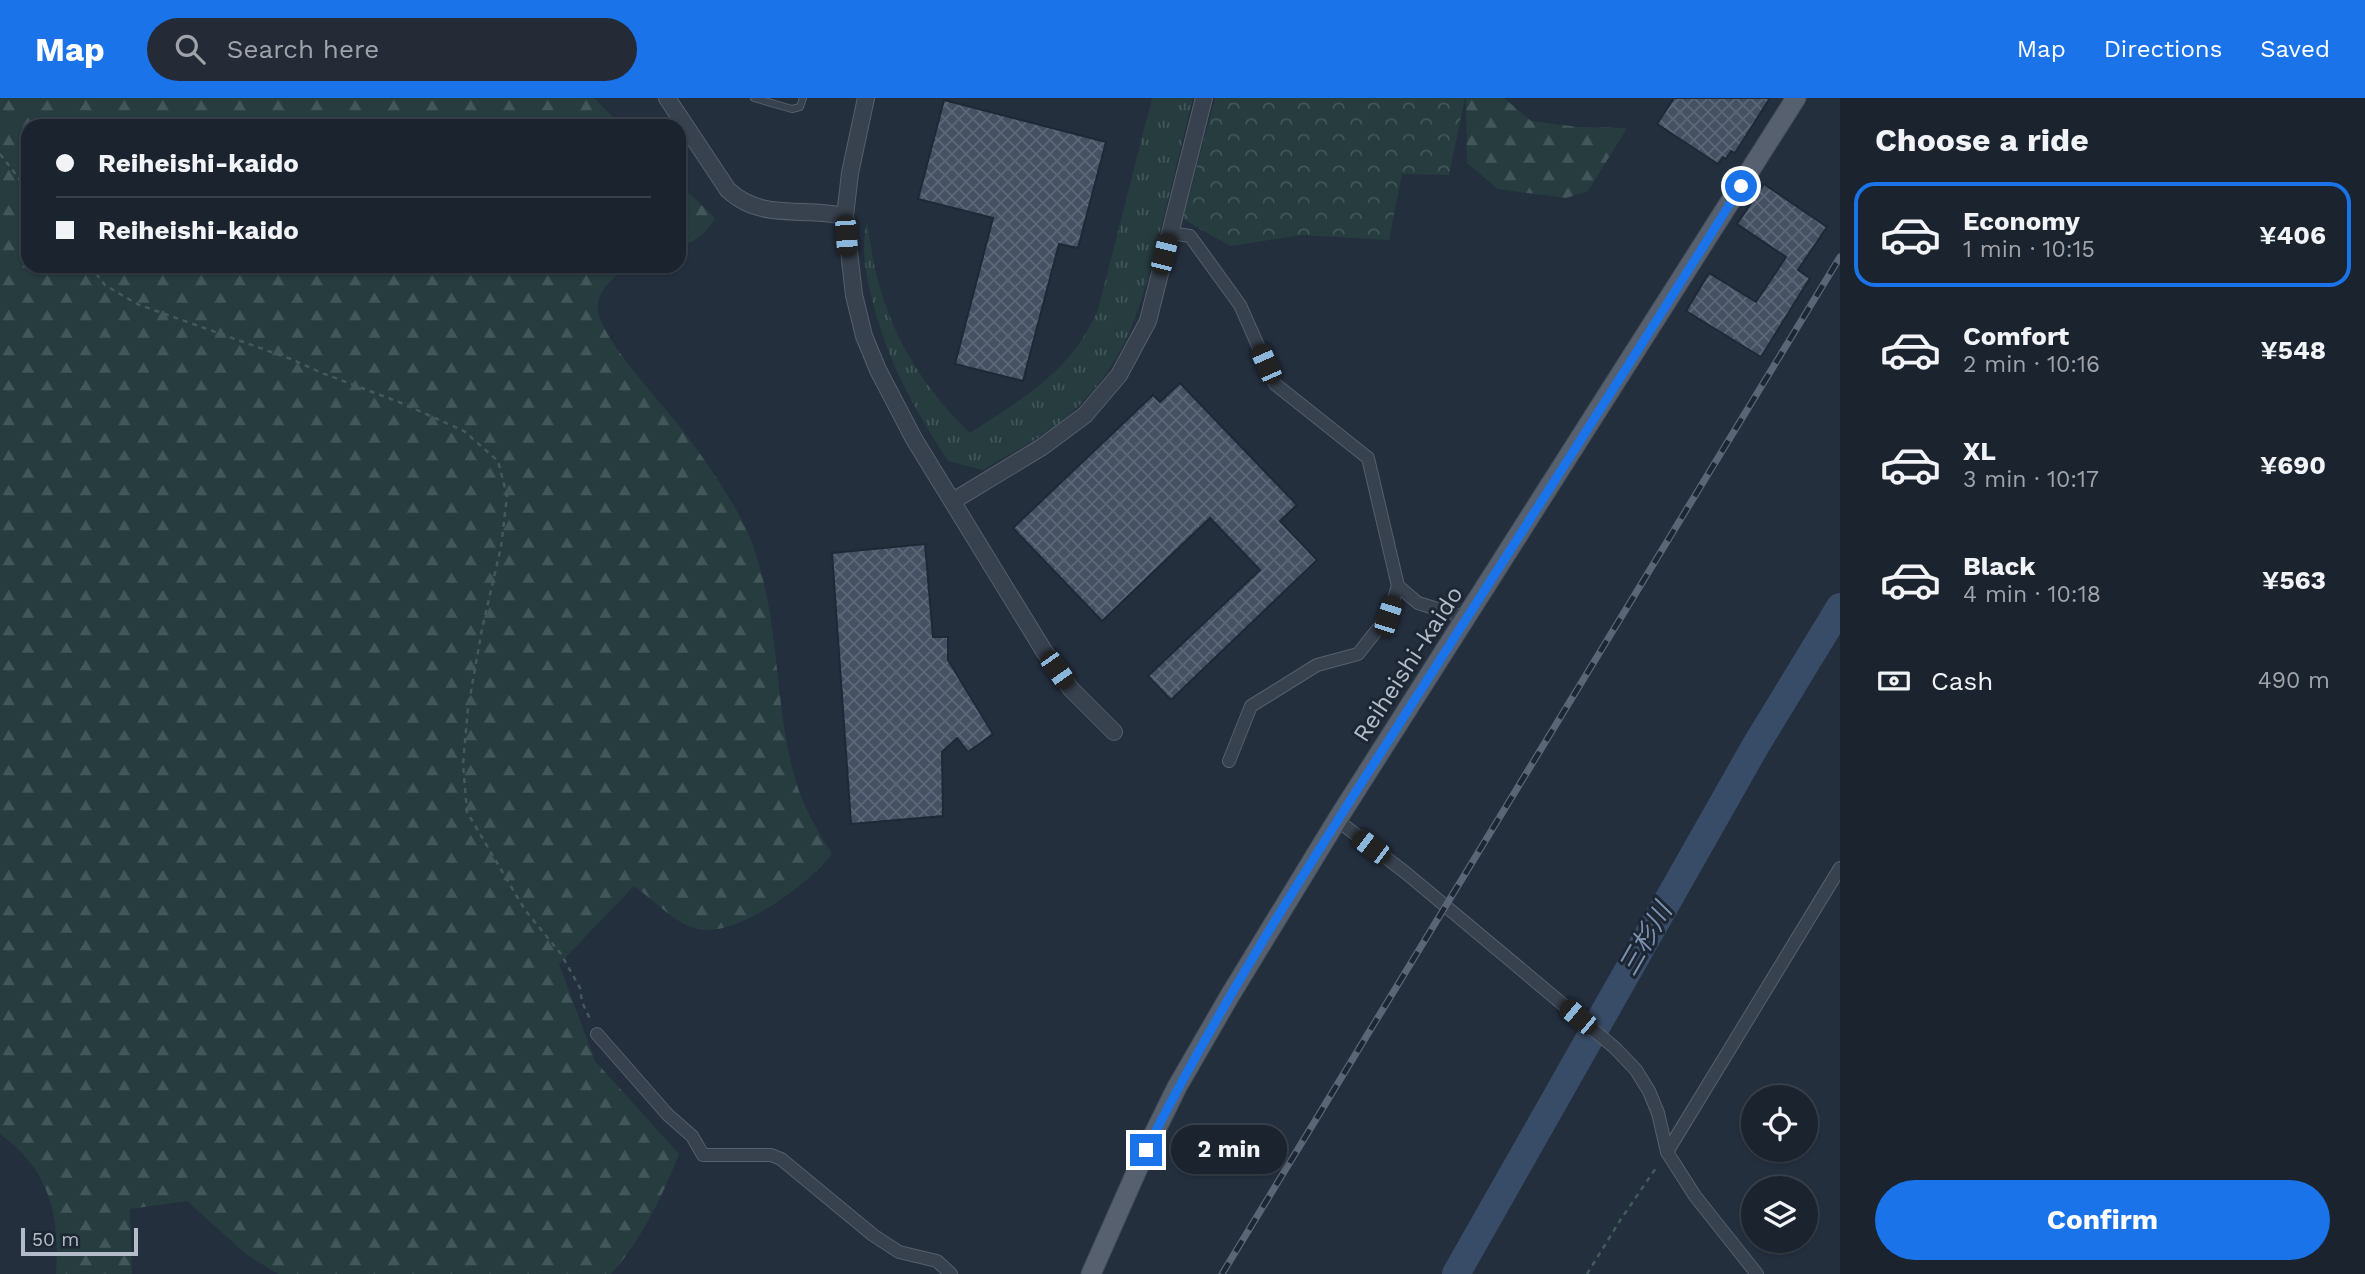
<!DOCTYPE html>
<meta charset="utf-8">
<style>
:root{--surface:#1b232e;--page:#242b36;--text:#f1f3f6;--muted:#a0a4aa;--line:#39404a;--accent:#1a73e8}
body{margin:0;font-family:"Work Sans","Noto Sans JP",sans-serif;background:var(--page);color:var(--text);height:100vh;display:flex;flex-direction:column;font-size:26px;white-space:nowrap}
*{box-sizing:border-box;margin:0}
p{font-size:23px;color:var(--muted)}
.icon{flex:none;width:38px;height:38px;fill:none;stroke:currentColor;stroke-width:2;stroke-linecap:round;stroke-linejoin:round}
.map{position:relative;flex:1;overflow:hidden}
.side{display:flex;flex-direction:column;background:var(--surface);width:525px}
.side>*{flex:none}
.banner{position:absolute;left:21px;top:21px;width:665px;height:154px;border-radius:21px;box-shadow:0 2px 5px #0004,0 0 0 2px var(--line);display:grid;align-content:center;height:154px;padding:0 35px;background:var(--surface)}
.fabs{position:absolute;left:1741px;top:987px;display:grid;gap:14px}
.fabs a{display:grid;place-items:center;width:77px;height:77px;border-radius:50%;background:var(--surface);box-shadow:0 2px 5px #0004,0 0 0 2px var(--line);font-size:35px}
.scale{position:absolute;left:21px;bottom:18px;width:117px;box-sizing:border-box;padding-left:7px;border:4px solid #b4bcc9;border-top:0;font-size:19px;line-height:24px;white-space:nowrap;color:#b4bcc9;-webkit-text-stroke:5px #1d2633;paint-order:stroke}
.end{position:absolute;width:32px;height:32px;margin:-16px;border:9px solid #1a73e8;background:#fff;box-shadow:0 0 0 4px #fff}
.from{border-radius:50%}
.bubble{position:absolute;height:49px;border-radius:24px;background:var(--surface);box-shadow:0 2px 5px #0004,0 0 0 2px var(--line);font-size:23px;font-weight:700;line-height:49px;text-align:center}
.car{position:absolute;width:21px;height:42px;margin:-21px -10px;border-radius:9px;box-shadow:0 0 5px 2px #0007;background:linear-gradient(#222 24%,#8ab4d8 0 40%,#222 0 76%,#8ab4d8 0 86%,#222 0)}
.banner b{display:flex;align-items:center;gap:24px;height:66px;font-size:26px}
.banner b+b{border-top:2px solid var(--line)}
.banner i{width:18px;height:18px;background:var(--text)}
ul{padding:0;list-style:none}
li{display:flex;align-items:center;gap:21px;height:105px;margin:0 14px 10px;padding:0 21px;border:4px solid transparent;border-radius:21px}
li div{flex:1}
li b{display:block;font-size:26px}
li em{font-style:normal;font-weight:700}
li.selected{border-color:var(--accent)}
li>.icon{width:63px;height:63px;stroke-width:1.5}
h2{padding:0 35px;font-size:32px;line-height:84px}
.pay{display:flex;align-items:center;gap:18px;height:77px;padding:0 35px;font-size:26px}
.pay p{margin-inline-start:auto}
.cta{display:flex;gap:14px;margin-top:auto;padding:14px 35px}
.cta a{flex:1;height:80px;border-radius:42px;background:var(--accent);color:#fff;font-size:28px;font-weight:700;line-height:80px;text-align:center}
header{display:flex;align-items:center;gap:42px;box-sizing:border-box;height:98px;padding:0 35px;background:var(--accent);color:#fff}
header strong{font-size:33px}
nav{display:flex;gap:38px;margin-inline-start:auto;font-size:24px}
.search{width:490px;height:63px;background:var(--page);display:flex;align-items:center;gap:18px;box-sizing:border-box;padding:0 24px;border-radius:38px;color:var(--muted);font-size:26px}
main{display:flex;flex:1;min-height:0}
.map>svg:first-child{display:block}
.grass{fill:url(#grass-tufts)}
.forest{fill:url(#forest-firs)}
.park{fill:url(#park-crowns)}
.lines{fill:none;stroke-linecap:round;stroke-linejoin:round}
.river{stroke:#394c67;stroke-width:28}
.building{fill:url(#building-cross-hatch);stroke:#1f2835;stroke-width:2}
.service-casing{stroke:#565f6c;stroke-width:8}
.minor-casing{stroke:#565f6c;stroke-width:14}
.tertiary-casing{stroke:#565f6c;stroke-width:18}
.primary-casing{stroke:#414a57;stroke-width:21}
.path{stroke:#44595c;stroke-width:2.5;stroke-dasharray:5 5;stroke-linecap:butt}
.service{stroke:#38414e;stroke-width:6}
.minor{stroke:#38414e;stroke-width:12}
.tertiary{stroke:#38414e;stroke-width:16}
.primary{stroke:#56606e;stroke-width:19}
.rail-casing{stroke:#5a6575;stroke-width:7}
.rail{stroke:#1d2633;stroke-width:4.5;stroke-dasharray:13;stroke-linecap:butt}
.route{stroke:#1a73e8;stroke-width:9}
.labels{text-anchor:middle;stroke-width:6;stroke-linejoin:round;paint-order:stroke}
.street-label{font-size:24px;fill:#b4bcc9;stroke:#1d2633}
.water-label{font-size:26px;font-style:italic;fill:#7c92b1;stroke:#1d2633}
</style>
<header>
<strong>Map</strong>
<div class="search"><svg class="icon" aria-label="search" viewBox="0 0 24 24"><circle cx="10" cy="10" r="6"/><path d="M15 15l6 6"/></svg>Search here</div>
<nav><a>Map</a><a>Directions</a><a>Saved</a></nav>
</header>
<main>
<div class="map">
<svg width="1840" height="1176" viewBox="0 0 1840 1176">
<defs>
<pattern id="grass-tufts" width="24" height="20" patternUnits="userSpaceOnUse" patternTransform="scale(1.75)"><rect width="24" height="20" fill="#263c3f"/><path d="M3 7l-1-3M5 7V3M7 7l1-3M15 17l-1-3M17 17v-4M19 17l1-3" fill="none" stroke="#435659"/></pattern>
<pattern id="forest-firs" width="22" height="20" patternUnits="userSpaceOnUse" patternTransform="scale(1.75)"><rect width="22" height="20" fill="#263c3f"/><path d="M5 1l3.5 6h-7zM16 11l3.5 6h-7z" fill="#435659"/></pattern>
<pattern id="park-crowns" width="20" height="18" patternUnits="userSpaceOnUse" patternTransform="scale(1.75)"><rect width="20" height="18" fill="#263c3f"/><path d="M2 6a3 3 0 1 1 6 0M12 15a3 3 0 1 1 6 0" fill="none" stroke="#435659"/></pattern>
<pattern id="building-cross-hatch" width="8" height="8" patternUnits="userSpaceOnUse" patternTransform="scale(1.75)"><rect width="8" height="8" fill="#455162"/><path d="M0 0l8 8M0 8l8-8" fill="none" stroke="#5d6877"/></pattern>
</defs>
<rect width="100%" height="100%" fill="#242f3e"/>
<path class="grass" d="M1152,0h41c-11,43 -21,86 -32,130 -19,72 -30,131 -89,184 -26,24 -59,40 -89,58l-35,-9c-37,-58 -62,-102 -78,-170 -5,-22 -9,-46 -3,-69 3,20 6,40 11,59 15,58 49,111 92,152 54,-35 101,-62 128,-123z"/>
<g class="forest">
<path d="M0,0h594l28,28h-594v140h601c-14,10 -35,26 -31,46 6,29 59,86 79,111 21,27 40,54 57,83 49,81 36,184 61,273 8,27 22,51 37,75 -22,29 -95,84 -134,75 -24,-6 -44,-29 -64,-43l-75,78 36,97 84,93c-17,43 -37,85 -68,120h-333l-31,-19 -60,-54 -57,8 2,65h-76c4,-59 -6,-104 -56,-140z"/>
<polygon points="1466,0 1504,0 1531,23 1577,29 1627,30 1588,93 1566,100 1498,91 1467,65"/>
<path d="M679,85l36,35c-9,16 -19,24 -36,28z"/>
</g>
<polygon class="park" points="1215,0 1465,0 1449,77 1402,76 1389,142 1301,137 1230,148 1183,121"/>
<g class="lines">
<polyline class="river" points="1456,1176 1756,647 1840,509"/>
</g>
<g class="building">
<polygon points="1674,0 1770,0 1735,55 1731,53 1726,61 1723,59 1718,66 1657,26"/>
<polygon points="944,2 1106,44 1078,150 1059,146 1023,283 955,266 993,120 918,101"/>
<polygon points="1764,86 1827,129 1798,172 1810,180 1761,259 1686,213 1709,175 1756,204 1786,159 1737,126"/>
<polygon points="1180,285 1297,407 1280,423 1317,462 1171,602 1148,578 1260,472 1210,420 1102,523 1013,430 1153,297 1160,304"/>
<polygon points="925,446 933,539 948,539 948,562 993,636 968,654 957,640 942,654 943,718 851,726 832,455"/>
</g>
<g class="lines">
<defs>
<polyline id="service" points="754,0 792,11 800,9 803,0"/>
<g id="minor">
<polyline points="1170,135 1190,138 1240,207 1275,286 1368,360 1398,488 1418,505 1467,520"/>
<polyline points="1229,663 1251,608 1317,567 1358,556 1388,518 1398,488"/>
<polyline points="1337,722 1406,775 1615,950 1636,972 1649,993 1658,1015 1667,1054 1695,1098 1757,1176"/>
<polyline points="597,936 668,1017 692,1038 703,1057 771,1057 781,1061 873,1137 899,1154 937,1163 951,1176"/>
<polyline points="1667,1054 1840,770"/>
</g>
<g id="tertiary">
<path d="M667,0l61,92c35,32 75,16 117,26"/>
<polyline points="866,0 850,75 845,118 854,197 864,238 878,272 914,341 1044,553 1071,591 1114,634"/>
<polyline points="953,403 1042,349 1085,317 1119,277 1148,223 1204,0"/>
</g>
<polyline id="primary" points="1091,1176 1146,1052 1177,989 1229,899 1337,722 1796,0"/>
</defs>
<use href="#service" class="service-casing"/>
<use href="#minor" class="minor-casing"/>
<use href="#tertiary" class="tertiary-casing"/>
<use href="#primary" class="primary-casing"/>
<g class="path">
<polyline points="0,56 28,92"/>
<polyline points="90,168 105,187 137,206 291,261 322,275 399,304 464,333 498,363 507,398 501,449 482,531 468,610 463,666 467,714 525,812 561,856 580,890 582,904 591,923"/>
<polyline points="1587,1176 1621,1121 1658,1067"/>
</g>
<use href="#service" class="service"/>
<use href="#minor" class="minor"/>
<use href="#tertiary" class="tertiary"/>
<use href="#primary" class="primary"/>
<defs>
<polyline id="rail" points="1222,1176 1840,159"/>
</defs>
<use href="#rail" class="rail-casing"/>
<use href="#rail" class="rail"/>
</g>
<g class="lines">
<path class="route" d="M1146,1052c74,-146 162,-284 250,-421 115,-181 232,-361 345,-543"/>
</g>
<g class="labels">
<g class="street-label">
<text transform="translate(1408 566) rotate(-57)" y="8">Reiheishi-kaido</text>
</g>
<g class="water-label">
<text transform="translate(1645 841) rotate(-60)" y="9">三杉川</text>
</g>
</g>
</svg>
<div class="fabs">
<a><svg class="icon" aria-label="locate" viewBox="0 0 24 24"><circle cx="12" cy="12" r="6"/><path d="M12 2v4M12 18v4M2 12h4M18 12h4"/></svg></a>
<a><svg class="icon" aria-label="layers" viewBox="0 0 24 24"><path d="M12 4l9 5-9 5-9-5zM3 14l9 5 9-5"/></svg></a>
</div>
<div class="scale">50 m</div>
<i class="end from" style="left:1741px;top:88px"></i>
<i class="end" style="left:1146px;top:1052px"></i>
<div class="bubble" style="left:1171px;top:1027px;width:116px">2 min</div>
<i class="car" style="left:846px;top:138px;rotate:176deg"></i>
<i class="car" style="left:1164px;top:156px;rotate:14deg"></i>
<i class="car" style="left:1266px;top:266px;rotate:336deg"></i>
<i class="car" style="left:1388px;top:518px;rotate:18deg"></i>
<i class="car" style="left:1057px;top:572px;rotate:145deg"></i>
<i class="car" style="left:1371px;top:749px;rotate:307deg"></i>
<i class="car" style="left:1578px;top:919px;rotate:310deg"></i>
<div class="banner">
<b><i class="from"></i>Reiheishi-kaido</b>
<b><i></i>Reiheishi-kaido</b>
</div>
</div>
<section class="side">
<h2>Choose a ride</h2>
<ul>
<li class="selected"><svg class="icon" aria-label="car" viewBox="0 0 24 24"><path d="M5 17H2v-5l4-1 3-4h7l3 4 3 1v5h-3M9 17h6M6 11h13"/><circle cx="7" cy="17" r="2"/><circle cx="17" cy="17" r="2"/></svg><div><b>Economy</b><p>1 min · 10:15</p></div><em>¥406</em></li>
<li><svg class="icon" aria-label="car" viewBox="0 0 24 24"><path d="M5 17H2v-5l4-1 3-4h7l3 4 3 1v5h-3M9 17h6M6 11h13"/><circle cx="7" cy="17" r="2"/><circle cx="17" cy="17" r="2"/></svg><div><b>Comfort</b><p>2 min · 10:16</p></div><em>¥548</em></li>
<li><svg class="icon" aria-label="car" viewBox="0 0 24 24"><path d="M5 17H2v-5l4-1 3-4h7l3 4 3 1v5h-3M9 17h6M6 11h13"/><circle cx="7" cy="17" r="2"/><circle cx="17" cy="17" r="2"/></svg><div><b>XL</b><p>3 min · 10:17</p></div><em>¥690</em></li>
<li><svg class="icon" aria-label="car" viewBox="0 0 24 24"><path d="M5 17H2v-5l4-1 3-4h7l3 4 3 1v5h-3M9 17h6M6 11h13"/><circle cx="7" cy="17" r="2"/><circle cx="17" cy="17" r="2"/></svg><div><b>Black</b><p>4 min · 10:18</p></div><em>¥563</em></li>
</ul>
<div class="pay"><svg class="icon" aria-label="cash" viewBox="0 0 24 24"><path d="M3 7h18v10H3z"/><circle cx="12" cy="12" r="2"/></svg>Cash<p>490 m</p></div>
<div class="cta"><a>Confirm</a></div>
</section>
</main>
